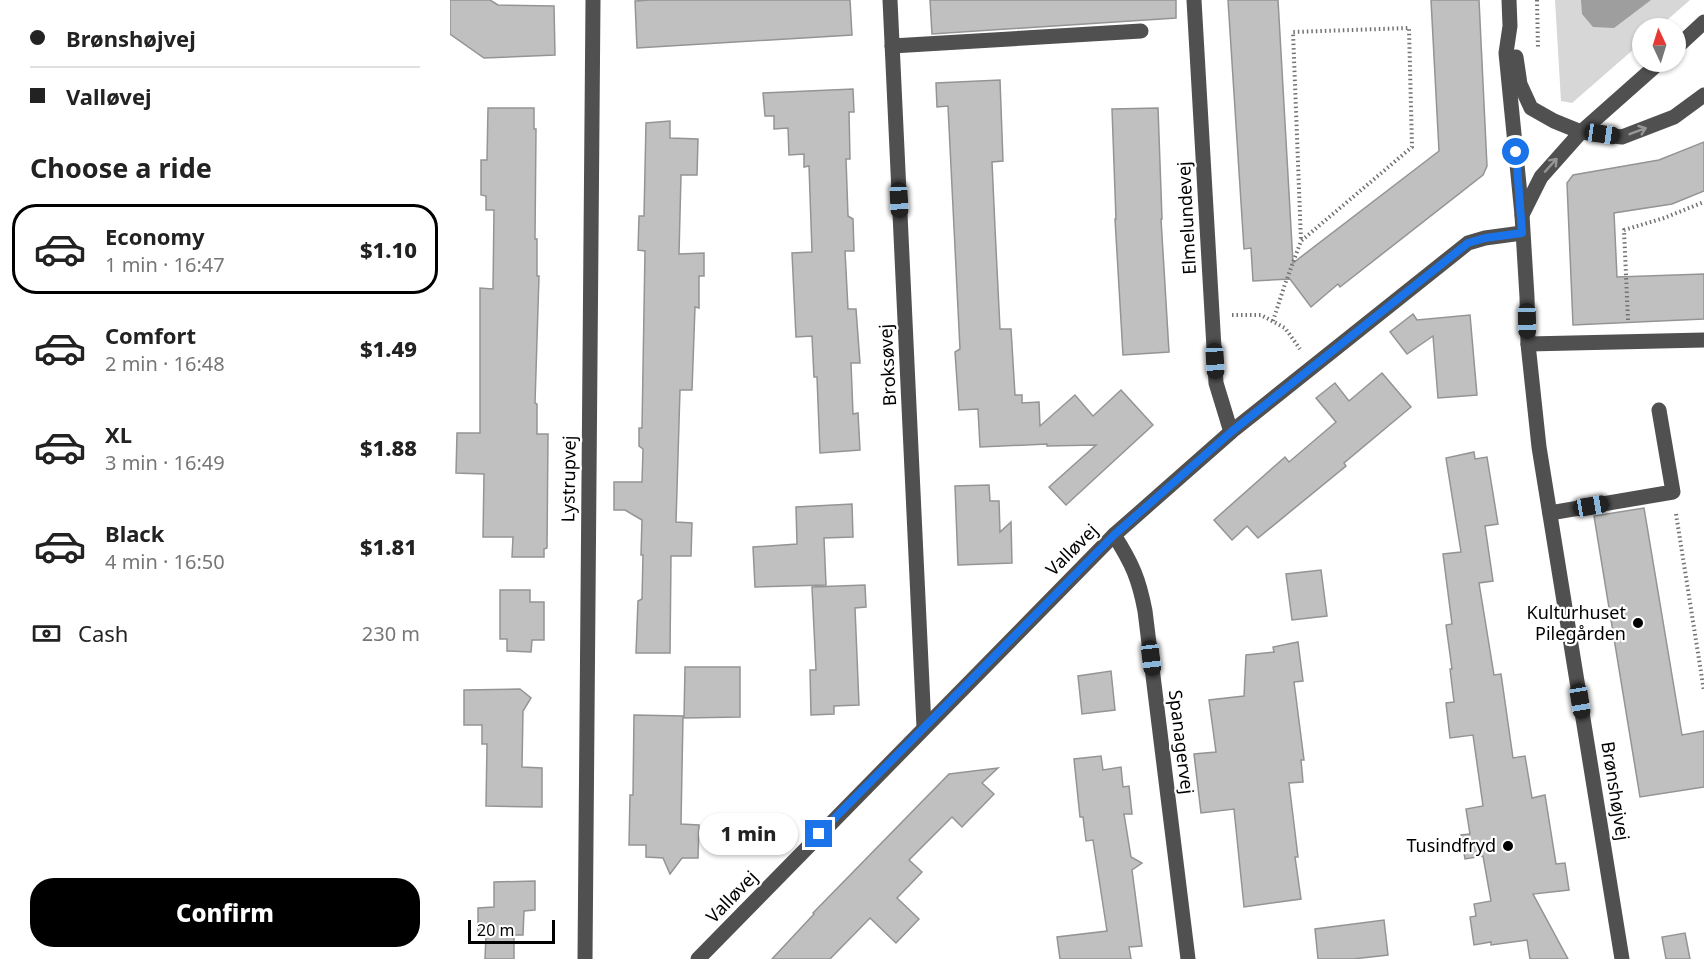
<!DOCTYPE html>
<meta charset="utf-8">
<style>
:root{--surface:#fff;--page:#f2f2f2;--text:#222;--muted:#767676;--line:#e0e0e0;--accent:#000}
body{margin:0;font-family:"Noto Sans",sans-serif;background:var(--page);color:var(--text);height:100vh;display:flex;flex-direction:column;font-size:22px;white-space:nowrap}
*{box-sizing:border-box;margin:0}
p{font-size:20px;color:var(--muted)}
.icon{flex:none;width:33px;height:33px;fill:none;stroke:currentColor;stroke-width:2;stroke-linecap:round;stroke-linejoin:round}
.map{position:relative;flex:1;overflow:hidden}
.panel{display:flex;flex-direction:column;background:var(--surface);width:450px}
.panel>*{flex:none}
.hud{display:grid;align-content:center;height:132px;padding:0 30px;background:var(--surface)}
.needle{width:39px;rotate:356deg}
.fabs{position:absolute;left:1182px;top:18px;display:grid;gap:12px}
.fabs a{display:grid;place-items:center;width:54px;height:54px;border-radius:50%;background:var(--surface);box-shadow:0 2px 4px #0004;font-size:30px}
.scale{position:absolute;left:18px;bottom:15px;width:87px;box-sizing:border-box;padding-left:6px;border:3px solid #000;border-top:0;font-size:16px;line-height:21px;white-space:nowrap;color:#000;-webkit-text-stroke:4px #fff;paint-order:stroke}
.end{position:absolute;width:27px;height:27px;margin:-14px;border:8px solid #1a73e8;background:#fff;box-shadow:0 0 0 3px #fff}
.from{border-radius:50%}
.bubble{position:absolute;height:42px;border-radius:21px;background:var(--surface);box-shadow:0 2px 4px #0004;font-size:20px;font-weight:800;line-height:42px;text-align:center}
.car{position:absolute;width:18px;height:36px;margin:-18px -9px;border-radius:8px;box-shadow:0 0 4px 2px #0007;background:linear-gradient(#222 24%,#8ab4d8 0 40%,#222 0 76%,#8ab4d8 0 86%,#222 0)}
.hud b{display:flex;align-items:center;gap:21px;height:57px;font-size:22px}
.hud b+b{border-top:2px solid var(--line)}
.hud i{width:15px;height:15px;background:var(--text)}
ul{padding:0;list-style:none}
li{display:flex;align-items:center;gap:18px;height:90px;margin:0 12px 9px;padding:0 18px;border:3px solid transparent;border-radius:24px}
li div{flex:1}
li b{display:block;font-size:22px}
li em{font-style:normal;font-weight:800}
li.active{border-color:var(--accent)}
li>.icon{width:54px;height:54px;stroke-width:1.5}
h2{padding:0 30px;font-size:27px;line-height:72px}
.pay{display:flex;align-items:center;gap:15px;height:66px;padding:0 30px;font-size:22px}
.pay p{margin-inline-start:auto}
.cta{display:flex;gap:12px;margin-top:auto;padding:12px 30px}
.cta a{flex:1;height:69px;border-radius:24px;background:var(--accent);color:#fff;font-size:24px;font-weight:800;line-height:69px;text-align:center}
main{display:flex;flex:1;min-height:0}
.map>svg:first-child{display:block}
.green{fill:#d7d7d7}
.water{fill:#9e9e9e}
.building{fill:#c0c0c0;stroke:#949494;stroke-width:1.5}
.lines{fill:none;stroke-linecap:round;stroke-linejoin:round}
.path{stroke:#727272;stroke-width:4;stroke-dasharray:1.5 3;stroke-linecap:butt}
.minor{stroke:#505050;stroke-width:15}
.oneway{stroke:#969696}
.route{stroke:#1a73e8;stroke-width:8}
.poi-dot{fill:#000;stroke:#fff;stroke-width:2}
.labels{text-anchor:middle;stroke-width:4.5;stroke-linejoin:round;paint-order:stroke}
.street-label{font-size:18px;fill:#000;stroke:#fff}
.poi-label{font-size:18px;fill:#000;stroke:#fff;text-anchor:end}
</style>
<main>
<section class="panel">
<div class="hud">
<b><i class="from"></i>Brønshøjvej</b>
<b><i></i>Valløvej</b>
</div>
<h2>Choose a ride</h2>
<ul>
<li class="active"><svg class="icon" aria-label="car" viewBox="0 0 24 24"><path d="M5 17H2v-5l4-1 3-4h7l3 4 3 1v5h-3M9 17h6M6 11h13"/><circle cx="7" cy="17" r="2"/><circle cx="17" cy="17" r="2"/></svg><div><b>Economy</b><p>1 min · 16:47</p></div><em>$1.10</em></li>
<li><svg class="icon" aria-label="car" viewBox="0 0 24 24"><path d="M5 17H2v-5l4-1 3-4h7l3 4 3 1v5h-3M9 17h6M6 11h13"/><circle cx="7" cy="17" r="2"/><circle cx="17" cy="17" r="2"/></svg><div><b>Comfort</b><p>2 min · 16:48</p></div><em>$1.49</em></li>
<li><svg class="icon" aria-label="car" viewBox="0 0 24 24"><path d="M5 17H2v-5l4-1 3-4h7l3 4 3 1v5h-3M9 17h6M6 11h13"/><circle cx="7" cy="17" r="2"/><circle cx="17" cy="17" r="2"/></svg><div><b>XL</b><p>3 min · 16:49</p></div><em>$1.88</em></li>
<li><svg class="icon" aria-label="car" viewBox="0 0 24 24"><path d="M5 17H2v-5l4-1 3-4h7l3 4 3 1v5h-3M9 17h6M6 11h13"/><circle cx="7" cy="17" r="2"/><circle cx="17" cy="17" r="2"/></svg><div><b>Black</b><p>4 min · 16:50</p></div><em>$1.81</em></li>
</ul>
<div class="pay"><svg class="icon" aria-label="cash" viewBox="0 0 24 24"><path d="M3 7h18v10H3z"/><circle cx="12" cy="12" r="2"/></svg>Cash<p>230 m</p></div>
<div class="cta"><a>Confirm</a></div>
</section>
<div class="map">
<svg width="1254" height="959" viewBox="0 0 1254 959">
<rect width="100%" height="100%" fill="#fff"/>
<polygon class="green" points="1105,0 1240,0 1208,28 1192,28 1192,42 1122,103 1111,101"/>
<polygon class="water" points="1131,0 1201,0 1164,28 1143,27 1132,14"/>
<g class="building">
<polygon points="0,0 40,0 48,5 104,6 105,55 34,58 0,34"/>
<polygon points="200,0 400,0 402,35 187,48 185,1"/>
<polygon points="480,0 726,0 726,18 482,34"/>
<polygon points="778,0 828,0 843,263 989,151 981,0 1029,0 1037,166 1033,175 890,287 888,284 861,307 840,279 803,281 801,248 794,249"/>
<polygon points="550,80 553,161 542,162 545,228 550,329 561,329 565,395 572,395 572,403 589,402 590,426 625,395 643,416 671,390 703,425 616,505 599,487 646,445 597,446 597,444 530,447 528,409 509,410 505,352 510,349 498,106 487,107 486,83"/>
<polygon points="403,89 404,112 399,112 400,159 396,159 398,216 403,219 404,251 395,251 398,309 406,309 410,363 401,363 403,414 408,413 410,450 370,453 367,377 364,377 362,336 346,337 342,253 362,252 359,166 354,167 354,154 339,155 338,128 324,129 324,116 315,116 313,93"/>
<polygon points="38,108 84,108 84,129 86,129 85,239 87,239 87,276 89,276 85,403 87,404 87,434 98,434 97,548 94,549 94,557 62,557 63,537 33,537 34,474 6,473 7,433 30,433 30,288 43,289 44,210 36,210 36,196 31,195 31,160 37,160"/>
<polygon points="708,108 712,219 711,219 719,352 673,355 665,219 666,219 662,109"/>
<polygon points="220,121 220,138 248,139 247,175 231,175 229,254 254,253 254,276 249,276 249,308 245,307 242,390 230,390 226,522 242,523 241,556 221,556 220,653 186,653 188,601 192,599 193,555 191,555 192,520 175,510 164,510 164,482 192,482 193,449 189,446 189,428 192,428 195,251 188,250 189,216 194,216 196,123"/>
<polygon points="1254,142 1254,191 1222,204 1164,213 1167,277 1254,274 1254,319 1123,325 1117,183 1123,175 1209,160"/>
<polygon points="963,314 967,320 1020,315 1027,395 988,398 983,336 957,354 940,332"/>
<polygon points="932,373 961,407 894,463 896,466 808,538 797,526 782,540 764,520 835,457 839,462 886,422 866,398 885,383 899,401"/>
<polygon points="1024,452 1025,459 1037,457 1048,524 1035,526 1043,581 1029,583 1044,675 1051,674 1063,758 1075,756 1082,798 1095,795 1106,864 1115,863 1119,890 1083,894 1118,959 1080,959 1077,940 1041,945 1041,942 1024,945 1020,917 1026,916 1024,904 1041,901 1033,856 1015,859 1011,835 1020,834 1016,809 1033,806 1023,735 1000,738 996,703 1004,702 1000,669 1002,669 996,625 1002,624 993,554 1011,552 996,458"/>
<polygon points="539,485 540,501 549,501 550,532 561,522 562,563 508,565 505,486"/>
<polygon points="402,504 403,537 374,538 376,585 305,587 303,547 347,544 346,507"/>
<polygon points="1194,508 1232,735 1254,731 1254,787 1190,797 1144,516"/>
<polygon points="871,570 877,616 842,620 836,574"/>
<polygon points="415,585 416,607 405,608 409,705 384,706 384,714 361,715 360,670 366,670 362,587"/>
<polygon points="50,590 80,590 80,602 94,602 94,640 82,640 81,652 57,651 57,639 50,639"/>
<polygon points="848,642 853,681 844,682 854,760 851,760 853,782 839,783 848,857 845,857 851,899 794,907 784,809 751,813 744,754 766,752 759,700 794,696 796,655 824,652 823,647"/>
<polygon points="235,667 290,667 290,717 234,718"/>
<polygon points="661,671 665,710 632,714 628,676"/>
<polygon points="70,689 81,698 73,711 72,767 92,768 92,807 36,806 37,744 32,744 32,725 14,725 14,690"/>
<polygon points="184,715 233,716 231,824 249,825 248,858 232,858 220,874 213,858 196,857 196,845 179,845 180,795 183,795"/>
<polygon points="651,756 653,770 671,767 673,787 679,786 682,814 674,814 681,857 692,863 682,870 692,946 679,947 681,959 610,959 607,937 657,931 643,840 636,841 633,817 630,817 624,759"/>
<polygon points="548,768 532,783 544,794 512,827 502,817 459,860 472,872 447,898 469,919 446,943 420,918 380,959 322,959 364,914 363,913 499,774"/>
<polygon points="287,819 305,835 289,852 272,835"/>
<polygon points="85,881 85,910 74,911 73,935 64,935 64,959 35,959 36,934 28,934 28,908 44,907 44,882"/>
<polygon points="934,920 938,955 903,959 868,959 865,929"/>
<polygon points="1235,933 1240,959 1216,959 1212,937"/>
</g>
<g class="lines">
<g class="path">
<polyline points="1087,0 1088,49"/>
<polyline points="782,315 811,315 835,328 850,349"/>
<polyline points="1178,320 1174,230 1214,218 1254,202"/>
<polyline points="823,321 835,284 851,241 962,147 959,28 843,32 851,241"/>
<polyline points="1226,514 1254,691"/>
</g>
<g class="minor">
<polyline points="440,0 474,727"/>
<polyline points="744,0 766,383 781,432"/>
<polyline points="1059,0 1060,26 1056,53 1072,215 1077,297 1078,344 1089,447 1172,959"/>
<polyline points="442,46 691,31"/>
<polyline points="1226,48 1254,22"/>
<polyline points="1066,57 1070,84 1081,108 1104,121 1131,132 1172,137 1224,117 1254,95"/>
<polyline points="1072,215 1091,177 1131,132 1210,62"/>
<polyline points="1078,344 1254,340"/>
<polyline points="1100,513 1223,492 1209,410"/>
<path d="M664,535c18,28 25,44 31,76l43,348"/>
<polyline points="135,959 143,0"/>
<polyline points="248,959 664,535 781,432 1018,243 1035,238 1072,233"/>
</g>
</g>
<defs><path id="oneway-shaft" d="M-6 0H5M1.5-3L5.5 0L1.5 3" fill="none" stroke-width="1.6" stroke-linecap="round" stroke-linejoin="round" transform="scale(1.5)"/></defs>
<g class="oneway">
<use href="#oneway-shaft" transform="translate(1188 131) rotate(-21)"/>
<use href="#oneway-shaft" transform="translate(1101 165) rotate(-48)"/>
</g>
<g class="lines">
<polyline class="route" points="369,834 664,535 781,432 1018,243 1035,238 1072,233 1066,152"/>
</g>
<g class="poi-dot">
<circle cx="1188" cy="623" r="6"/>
<circle cx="1058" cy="846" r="6"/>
</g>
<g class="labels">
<g class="street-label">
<text transform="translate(737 218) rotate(-93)" y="6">Elmelundevej</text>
<text transform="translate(438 365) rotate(-93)" y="6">Broksøvej</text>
<text transform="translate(119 479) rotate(-89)" y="6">Lystrupvej</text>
<text transform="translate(622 550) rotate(-45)" y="6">Valløvej</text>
<text transform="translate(731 742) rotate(83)" y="6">Spanagervej</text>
<text transform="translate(1165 791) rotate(81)" y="6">Brønshøjvej</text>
<text transform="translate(282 897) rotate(-46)" y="6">Valløvej</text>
</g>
<g class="poi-label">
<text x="1176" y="619">Kulturhuset<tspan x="1176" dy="21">Pilegården</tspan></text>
<text x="1046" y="852">Tusindfryd</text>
</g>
</g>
</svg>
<div class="fabs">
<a><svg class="needle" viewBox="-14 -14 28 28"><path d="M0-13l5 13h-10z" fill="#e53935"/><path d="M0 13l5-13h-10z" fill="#767676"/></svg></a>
</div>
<div class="scale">20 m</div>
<i class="end from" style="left:1066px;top:152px"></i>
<i class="end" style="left:369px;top:834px"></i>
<div class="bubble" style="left:249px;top:813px;width:99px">1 min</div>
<i class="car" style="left:1152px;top:134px;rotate:98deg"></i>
<i class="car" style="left:449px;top:200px;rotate:177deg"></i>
<i class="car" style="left:1077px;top:321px;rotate:179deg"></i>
<i class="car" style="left:765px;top:361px;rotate:177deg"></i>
<i class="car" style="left:1141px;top:506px;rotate:80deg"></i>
<i class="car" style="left:701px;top:658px;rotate:173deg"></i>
<i class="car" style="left:1130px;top:701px;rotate:171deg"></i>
</div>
</main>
